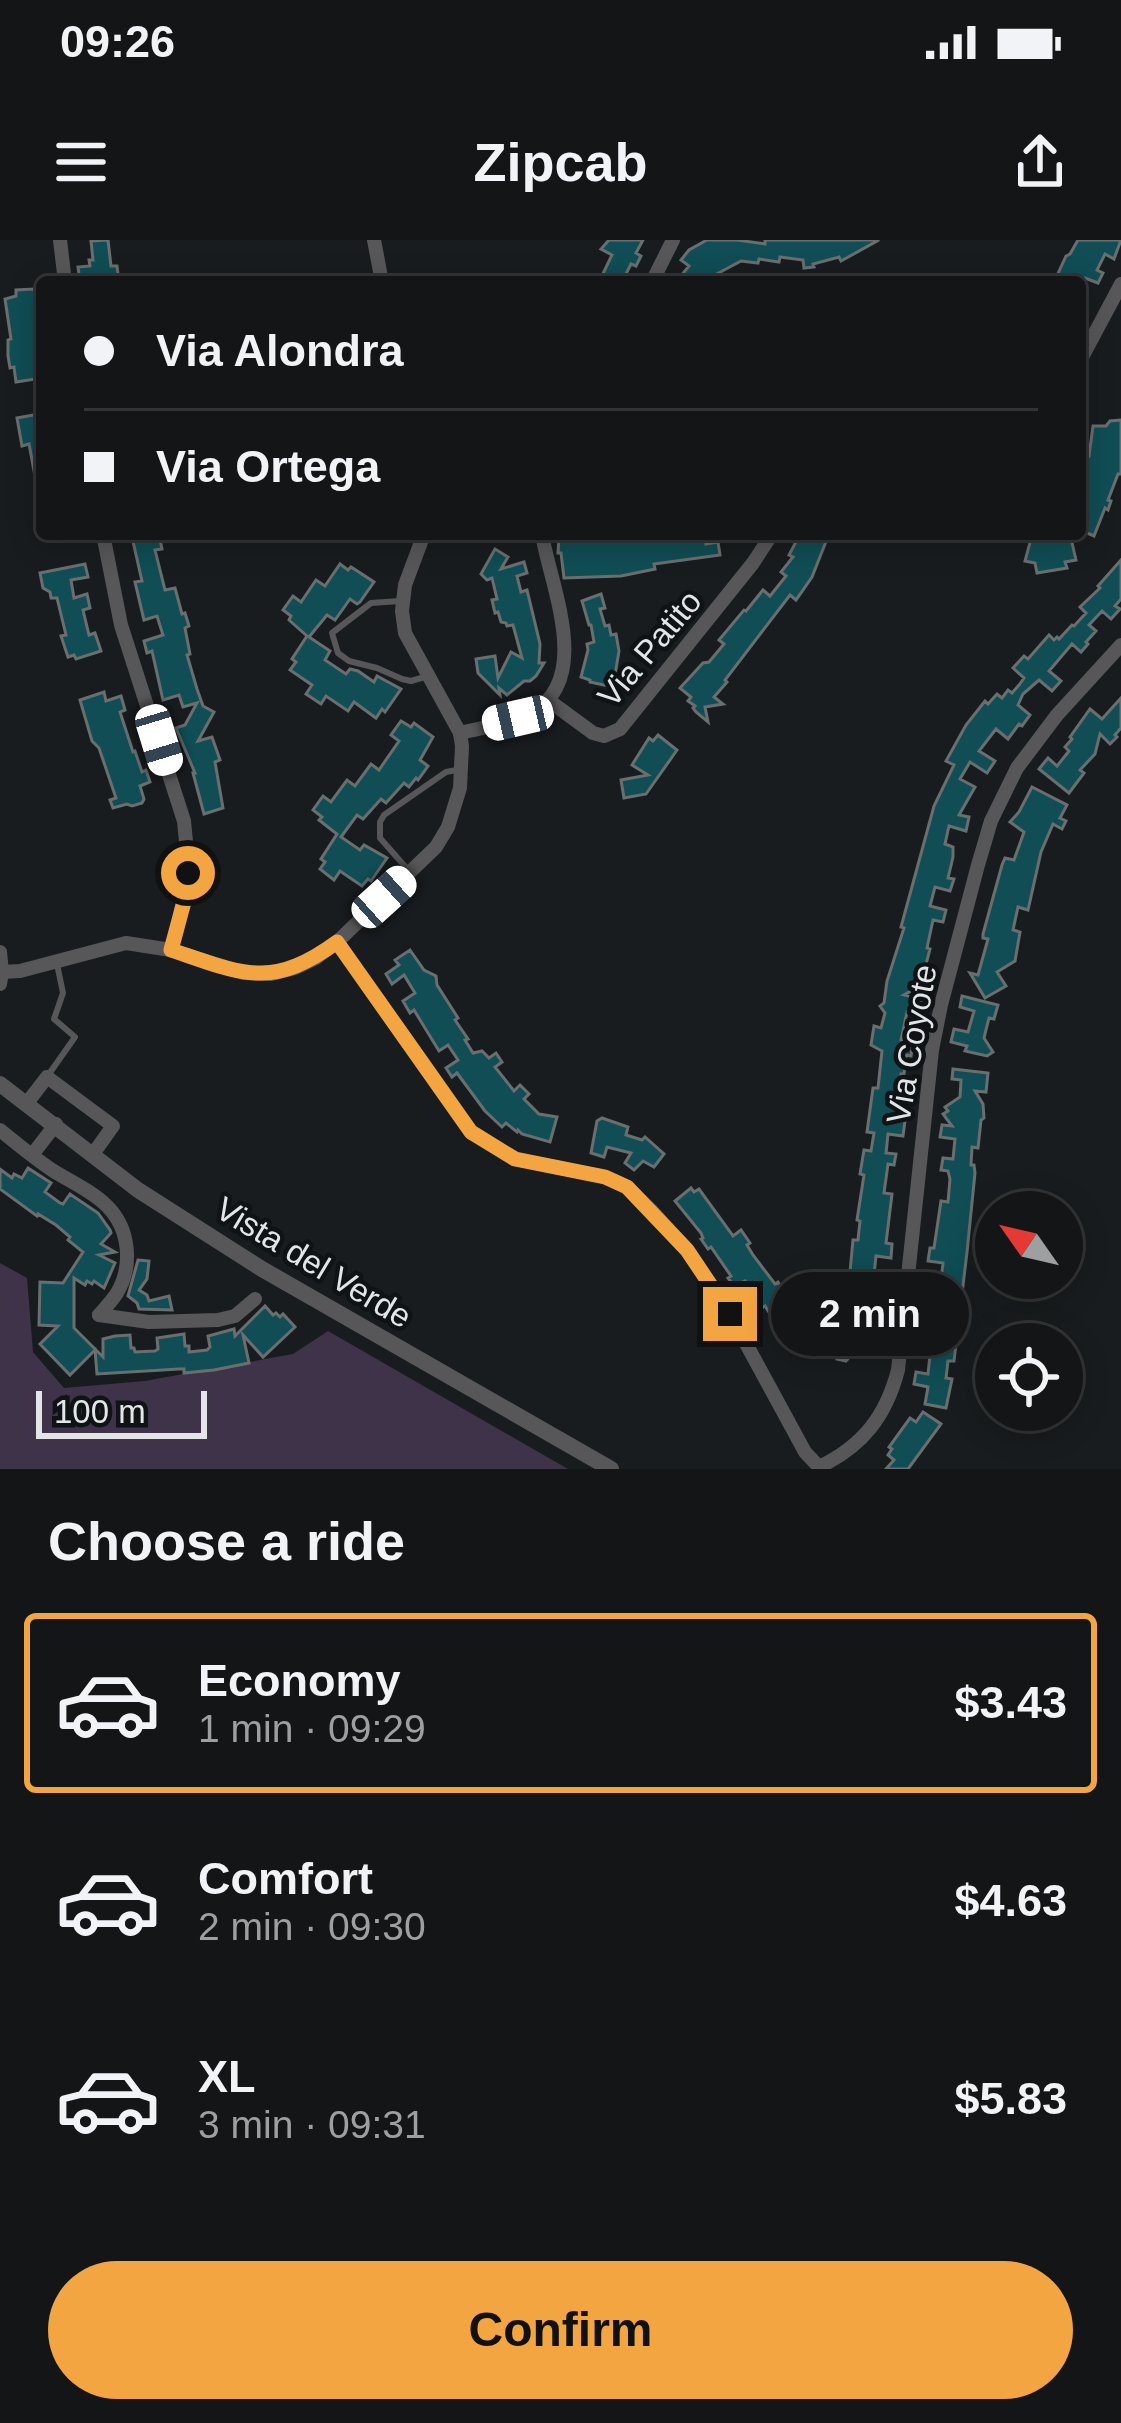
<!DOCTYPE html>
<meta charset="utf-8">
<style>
:root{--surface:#131516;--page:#1c1e1f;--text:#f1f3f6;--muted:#9d9fa1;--line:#323435;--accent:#f2a541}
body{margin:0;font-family:Helvetica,sans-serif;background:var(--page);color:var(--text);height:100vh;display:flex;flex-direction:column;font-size:45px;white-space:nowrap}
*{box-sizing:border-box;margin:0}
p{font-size:39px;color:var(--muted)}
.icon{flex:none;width:66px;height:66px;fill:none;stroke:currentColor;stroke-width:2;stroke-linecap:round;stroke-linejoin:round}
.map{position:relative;height:1229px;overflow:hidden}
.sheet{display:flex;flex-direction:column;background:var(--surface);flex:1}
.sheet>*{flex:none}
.hud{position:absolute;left:36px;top:36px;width:1050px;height:264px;border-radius:12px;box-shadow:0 6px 30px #0003,0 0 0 3px var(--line);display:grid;align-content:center;height:264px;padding:0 48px;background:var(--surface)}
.needle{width:78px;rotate:304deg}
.fabs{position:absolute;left:975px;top:951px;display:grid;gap:24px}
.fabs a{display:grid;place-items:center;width:108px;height:108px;border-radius:50%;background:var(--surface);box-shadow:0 6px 30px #0003,0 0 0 3px var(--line);font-size:60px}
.scale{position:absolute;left:36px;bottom:30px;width:171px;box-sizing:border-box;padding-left:12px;border:6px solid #e3e5e7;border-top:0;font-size:33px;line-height:42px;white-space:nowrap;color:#e3e5e7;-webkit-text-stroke:9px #101315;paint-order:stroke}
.end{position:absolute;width:54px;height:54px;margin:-27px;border:15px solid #f2a541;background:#111;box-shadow:0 0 0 6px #111}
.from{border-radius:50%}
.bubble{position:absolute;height:84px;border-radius:42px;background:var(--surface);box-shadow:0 6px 30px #0003,0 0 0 3px var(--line);font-size:39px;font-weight:700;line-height:84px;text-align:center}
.car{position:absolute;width:36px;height:72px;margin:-36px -18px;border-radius:15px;box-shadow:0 0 9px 3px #0007;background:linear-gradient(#fff 24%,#345 0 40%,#fff 0 76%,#345 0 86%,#fff 0)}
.hud b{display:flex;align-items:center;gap:42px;height:114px;font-size:45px}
.hud b+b{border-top:3px solid var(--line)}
.hud i{width:30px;height:30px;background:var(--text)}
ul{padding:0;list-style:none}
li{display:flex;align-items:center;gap:36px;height:180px;margin:0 24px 18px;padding:0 24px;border:6px solid transparent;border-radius:12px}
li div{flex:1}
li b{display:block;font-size:45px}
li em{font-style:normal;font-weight:700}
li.current{border-color:var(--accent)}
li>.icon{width:108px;height:108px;stroke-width:1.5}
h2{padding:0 48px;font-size:54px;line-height:144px}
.primary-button{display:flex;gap:24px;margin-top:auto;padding:24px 48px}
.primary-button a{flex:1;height:138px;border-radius:72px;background:var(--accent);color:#111;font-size:48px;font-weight:700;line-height:138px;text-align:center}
.status{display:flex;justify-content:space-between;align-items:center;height:84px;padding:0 60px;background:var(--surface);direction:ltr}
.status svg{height:33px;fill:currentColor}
header{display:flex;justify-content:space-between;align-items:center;height:156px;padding:0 48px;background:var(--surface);font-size:54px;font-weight:700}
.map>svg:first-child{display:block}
.green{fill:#3e3348}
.building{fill:#104d54;stroke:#696e6f;stroke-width:3}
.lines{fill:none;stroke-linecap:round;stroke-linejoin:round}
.service{stroke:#575759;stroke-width:6}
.minor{stroke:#575759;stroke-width:14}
.tertiary{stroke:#575759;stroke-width:16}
.route{stroke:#f2a541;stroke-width:15}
.labels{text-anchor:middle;stroke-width:9;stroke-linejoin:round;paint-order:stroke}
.street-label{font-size:33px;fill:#e3e5e7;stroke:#101315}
</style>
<div class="status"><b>09:26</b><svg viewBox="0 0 49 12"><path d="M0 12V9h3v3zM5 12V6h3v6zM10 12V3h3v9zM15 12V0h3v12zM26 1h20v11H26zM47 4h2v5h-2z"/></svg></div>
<header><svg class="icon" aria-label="menu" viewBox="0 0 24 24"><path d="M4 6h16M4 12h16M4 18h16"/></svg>Zipcab<svg class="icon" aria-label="share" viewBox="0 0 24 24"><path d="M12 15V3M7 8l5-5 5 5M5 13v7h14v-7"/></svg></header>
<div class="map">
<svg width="1121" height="1229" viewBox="0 0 1121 1229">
<rect width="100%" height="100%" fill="#191c1e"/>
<polygon class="green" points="0,1023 27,1038 33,1112 64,1148 145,1141 293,1114 328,1091 568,1229 0,1229"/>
<g class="building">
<polygon points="108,0 111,26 117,26 118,34 80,41 78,27 90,26 89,20 93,20 91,1"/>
<polygon points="609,0 643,0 636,13 641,16 636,26 631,24 622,42 599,42 612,15 601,9"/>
<polygon points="707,0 737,0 765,4 765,0 879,0 841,21 839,17 813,24 814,27 804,28 803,20 780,17 779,22 759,19 758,23 741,21 713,36 720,42 676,42 689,26 681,20 689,10"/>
<polygon points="1078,0 1121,0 1114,19 1105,14 1097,30 1103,33 1098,43 1085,38 1082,42 1063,42 1056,38 1066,16 1070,14"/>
<polygon points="34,49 36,64 42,64 42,76 39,76 40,97 35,98 39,126 42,125 42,138 16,142 14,127 10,128 8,116 8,100 11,99 5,59 16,56 16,50"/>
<polygon points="39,174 42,188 42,247 37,247 29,204 22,206 17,178"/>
<polygon points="1121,180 1121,234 1118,234 1108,260 1111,261 1108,270 1105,268 1094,296 1080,290 1081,215 1089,216 1093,186 1106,186 1110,181"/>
<polygon points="137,294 156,294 157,301 160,300 162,309 155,310 165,350 175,348 182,374 185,373 189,386 185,388 190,414 187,415 197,449 203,466 214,472 198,501 212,497 220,520 215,522 223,568 204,574 193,533 195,533 176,488 185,485 197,463 183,467 179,455 163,460 152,411 147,413 144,401 163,395 157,376 144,380 135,342 142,341 132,297"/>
<polygon points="630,294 705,294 706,304 718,302 720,315 654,324 655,329 621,336 564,338 561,313 558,313 559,297 631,301"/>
<polygon points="800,294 829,294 812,337 796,360 790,355 725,440 727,442 714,457 723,464 705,467 708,482 696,472 693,468 695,466 688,461 691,457 680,448 703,423 709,422 724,404 719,400 744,370 746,371 763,350 770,356 786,336 781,332 793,317 789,315"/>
<polygon points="1058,294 1070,294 1076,320 1065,322 1067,328 1037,333 1035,323 1025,321 1032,295 1047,298"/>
<polygon points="495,309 508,317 501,329 524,322 527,333 517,336 521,352 527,350 540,404 539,423 544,423 536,436 530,441 524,441 507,455 499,448 500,455 478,433 476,419 495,416 498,438 511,412 522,418 513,385 507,386 506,383 501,382 498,372 495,373 492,360 497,359 492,338 487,340 481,334"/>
<polygon points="1121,320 1121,359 1115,366 1120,369 1111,379 1102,371 1089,385 1096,391 1086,402 1088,404 1081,412 1072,404 1049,431 1061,441 1052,451 1039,440 1023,454 1018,465 1030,475 1022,486 1019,484 1008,499 996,489 979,511 995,521 987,533 970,522 960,539 975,547 959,575 969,577 966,591 949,586 945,604 953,607 953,617 948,638 954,639 950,651 935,647 930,666 946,670 943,682 933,680 927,708 930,709 925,728 930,729 927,742 904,755 922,759 919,770 914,769 913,773 907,772 901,800 913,803 911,816 906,815 904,834 901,834 898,880 905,881 903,896 888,894 886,913 896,914 894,925 888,924 884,953 892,954 886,1003 892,1004 891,1018 876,1016 874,1035 890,1037 888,1050 883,1050 879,1080 878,1099 882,1100 880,1114 865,1112 865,1117 851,1115 846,1121 837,1119 840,1094 844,1095 853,1000 858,1000 860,981 857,980 864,935 860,934 864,910 871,911 874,893 867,892 873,848 878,848 882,811 871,805 874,786 881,788 885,773 880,766 884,763 887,741 904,688 901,687 934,566 954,525 946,521 966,485 985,461 988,464 997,454 1002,458 1008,450 1012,453 1019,445 1024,438 1013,428 1024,416 1028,419 1049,395 1054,400 1057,397 1059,399 1072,385 1074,386 1086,373 1080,367 1100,348 1098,346"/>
<polygon points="85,324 88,337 71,340 74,358 87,354 90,368 83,370 89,395 95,393 101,411 76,419 74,415 68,417 61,396 66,395 57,358 51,358 50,352 43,348 40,333"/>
<polygon points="340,324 348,330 351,327 374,342 360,362 357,364 350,359 335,380 327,375 309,397 330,411 325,420 346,434 350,429 358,431 374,442 377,436 401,449 385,472 382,469 376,478 354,462 348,471 326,456 321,464 306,454 312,445 290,430 296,422 292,419 307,396 289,380 291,376 283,370 293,356 301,362 316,340 325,346"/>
<polygon points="601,354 605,368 600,369 605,386 609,385 611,395 616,394 619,411 613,447 590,442 590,440 581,437 588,410 587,404 594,402 591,385 589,385 582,361"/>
<polygon points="104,452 106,461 121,456 125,470 120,472 133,512 135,511 142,532 146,530 150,542 140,546 144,559 142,563 132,566 127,564 113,568 110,560 116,558 99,508 92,501 80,460"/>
<polygon points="1121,458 1121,488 1115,495 1117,497 1110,504 1100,494 1095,514 1080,530 1084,533 1069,553 1039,529 1048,518 1057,526 1069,511 1065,507 1072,499 1070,497 1090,469 1102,479"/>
<polygon points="401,481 411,487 414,483 433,497 420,520 428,526 418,540 416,538 409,547 404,543 386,563 381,559 363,579 357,575 341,597 360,610 364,605 387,618 371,641 368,639 362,646 340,631 334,640 320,629 325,622 321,619 337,594 319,580 322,577 313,570 323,556 331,562 347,540 355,546 371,524 379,530 399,501 391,495"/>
<polygon points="658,495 677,510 646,554 624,558 621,540 648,535 632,525 649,498 653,501"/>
<polygon points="1032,547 1067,565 1060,578 1066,581 1062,589 1053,584 1041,612 1028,670 1018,667 1013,690 1020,692 1015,721 997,732 1006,746 985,758 970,733 978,735 988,699 983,698 983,694 1002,625 1005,618 1014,620 1024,592 1010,582 1019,572"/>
<polygon points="410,710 424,730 436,736 437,745 458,778 455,780 468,799 465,800 473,813 482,811 489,818 496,813 502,822 495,827 514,851 520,845 529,854 524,859 539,874 557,877 550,902 522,894 518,890 517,892 506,883 502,887 485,871 457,833 452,837 446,828 458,820 448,805 439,811 414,770 410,773 403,761 415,753 404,735 392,744 386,734 399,725 395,720"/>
<polygon points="962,756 998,765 994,779 989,778 984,798 993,812 987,816 965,811 967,806 951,802 954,789 968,792 974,771 960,767"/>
<polygon points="953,829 988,833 986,852 975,851 983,864 984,878 981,880 978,908 972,907 971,925 974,925 975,933 967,1012 954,1121 948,1121 946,1138 952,1139 946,1168 925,1164 928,1147 914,1144 916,1132 928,1134 930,1115 924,1114 925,1102 929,1103 931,1085 926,1084 928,1071 933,1072 935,1053 925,1052 927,1039 941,1040 943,1023 928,1021 930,1008 934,1008 941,961 948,962 950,939 948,931 941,930 943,918 953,919 955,899 940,897 942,885 952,886 943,874 948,871 945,867 960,857 961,840 952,839"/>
<polygon points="602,878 628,887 626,895 642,900 645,897 664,914 654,927 643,921 634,930 625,923 631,913 607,907 604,917 591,913 597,881"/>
<polygon points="28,928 51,943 45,952 60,963 63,964 70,954 98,973 110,990 111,993 101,1004 115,1012 99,1015 115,1023 104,1048 94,1041 92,1044 87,1041 85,1045 74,1038 74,1088 103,1117 103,1099 115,1096 130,1095 131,1108 134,1108 135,1112 155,1111 158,1109 157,1098 184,1094 185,1106 189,1106 189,1112 207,1110 210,1107 208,1096 234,1089 235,1096 265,1066 273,1075 276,1073 280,1077 283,1074 295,1087 263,1117 243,1095 249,1123 214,1130 184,1133 184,1129 179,1129 97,1134 95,1110 70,1135 40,1104 58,1086 39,1085 40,1042 63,1043 83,1012 68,1000 70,997 56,985 38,974 37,976 0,949 0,929 12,938 14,934 22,938"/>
<polygon points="691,948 694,952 699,949 733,996 741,990 750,1003 747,1005 753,1015 775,1044 778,1042 793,1067 775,1077 772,1077 765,1066 752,1074 745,1063 755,1056 745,1041 734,1046 728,1038 731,1036 711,1007 708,1009 701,999 703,998 701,993 675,961"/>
<polygon points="138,1020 149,1021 147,1039 139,1050 147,1055 149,1061 169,1056 172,1070 139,1069 137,1063 128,1056"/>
<polygon points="923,1172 941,1184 908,1229 886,1229 894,1220 888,1215 892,1209 889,1207 910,1178 916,1182"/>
</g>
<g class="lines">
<g class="service">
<polyline points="400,361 371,363 332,393 338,413 349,421 377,428 402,439 411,441 428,436"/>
<polyline points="409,631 380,598 380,582 384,575 446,532 457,530"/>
<polyline points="49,834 75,797 54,779 63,753 57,724"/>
</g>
<g class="minor">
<polyline points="60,0 65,42"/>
<polyline points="374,0 382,42"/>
<polyline points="652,42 673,0"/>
<polyline points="1080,121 1121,44"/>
<path d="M103,294l18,91 63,196c6,46 1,85 -13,129"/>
<polyline points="548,460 593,493 604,496 620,489 753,323 772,294"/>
<path d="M460,493c23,-6 52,-9 73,-21 60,-35 17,-127 9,-178"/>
<path d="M337,702l134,190 44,27 90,18 22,10 24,23 36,40 43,64 75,138 14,15c44,-21 67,-51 79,-97l34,-320 9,-45 37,-140 13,-44 26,-53 40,-53 64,-70"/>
<polyline points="0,712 2,732 0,744"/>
<polyline points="2,732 20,731 126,703 171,710 244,733 271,734 295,728 316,718 337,702 436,607 448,587 460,548 462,506 460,493 405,393 402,371 405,345 424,294"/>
<polyline points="27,863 47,837 113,886 93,914"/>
<path d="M0,890c17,14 34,28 52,40 19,12 40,21 55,36 23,23 26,60 10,87 -5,8 -12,15 -18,22"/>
<polyline points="32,915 56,884"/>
<polyline points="99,1075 149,1082 218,1080 235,1076 255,1059"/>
</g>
<polyline class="tertiary" points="0,844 138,950 262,1029 611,1229"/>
</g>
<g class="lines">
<path class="route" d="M188,633l-3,25 -14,52c71,24 100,40 166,-8l134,190 44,27 90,18 22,10 60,63 43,64"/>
</g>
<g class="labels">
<g class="street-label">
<text transform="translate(649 408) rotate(-50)" y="12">Via Patito</text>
<text transform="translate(911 804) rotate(-80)" y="12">Via Coyote</text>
<text transform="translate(314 1022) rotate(31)" y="12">Vista del Verde</text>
</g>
</g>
</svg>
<div class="fabs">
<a><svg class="needle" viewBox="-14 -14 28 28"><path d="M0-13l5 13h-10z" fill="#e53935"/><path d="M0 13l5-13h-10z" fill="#9d9fa1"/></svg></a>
<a><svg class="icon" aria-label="locate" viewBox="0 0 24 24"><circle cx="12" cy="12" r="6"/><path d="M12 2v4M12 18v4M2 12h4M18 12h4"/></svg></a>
</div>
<div class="scale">100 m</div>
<i class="end from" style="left:188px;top:633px"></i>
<i class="end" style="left:730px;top:1074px"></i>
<div class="bubble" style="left:771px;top:1032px;width:198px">2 min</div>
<i class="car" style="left:518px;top:478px;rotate:257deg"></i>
<i class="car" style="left:159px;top:500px;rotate:163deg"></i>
<i class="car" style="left:384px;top:657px;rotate:48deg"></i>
<div class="hud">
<b><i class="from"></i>Via Alondra</b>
<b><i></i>Via Ortega</b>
</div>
</div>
<section class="sheet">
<h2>Choose a ride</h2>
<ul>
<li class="current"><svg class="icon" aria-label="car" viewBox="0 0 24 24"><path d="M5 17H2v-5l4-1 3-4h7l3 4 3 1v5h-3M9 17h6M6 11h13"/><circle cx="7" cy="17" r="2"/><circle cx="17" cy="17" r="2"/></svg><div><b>Economy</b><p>1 min · 09:29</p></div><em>$3.43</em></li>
<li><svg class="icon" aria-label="car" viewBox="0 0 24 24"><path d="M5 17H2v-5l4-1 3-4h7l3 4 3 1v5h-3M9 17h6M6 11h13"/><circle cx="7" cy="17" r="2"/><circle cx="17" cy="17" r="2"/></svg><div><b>Comfort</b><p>2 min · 09:30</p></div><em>$4.63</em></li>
<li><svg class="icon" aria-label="car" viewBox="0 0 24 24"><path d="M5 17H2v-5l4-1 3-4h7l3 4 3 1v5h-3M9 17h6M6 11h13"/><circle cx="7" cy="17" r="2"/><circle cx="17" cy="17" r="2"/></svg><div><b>XL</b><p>3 min · 09:31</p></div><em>$5.83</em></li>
</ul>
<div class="primary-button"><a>Confirm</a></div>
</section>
